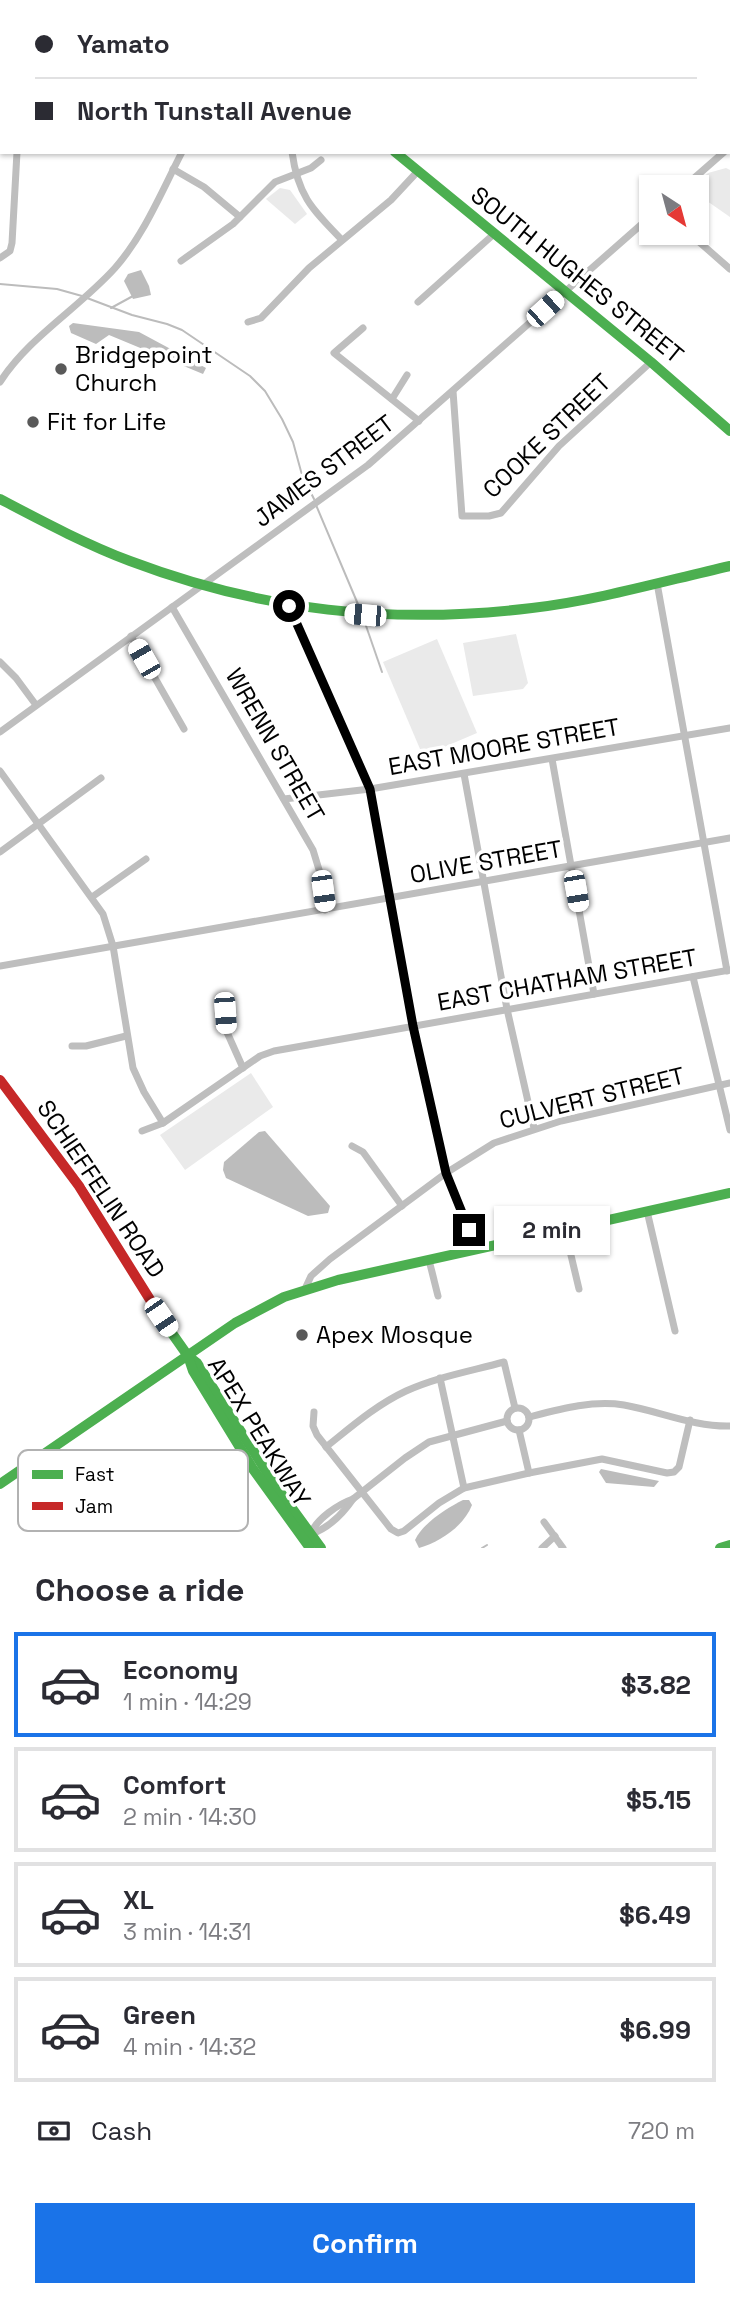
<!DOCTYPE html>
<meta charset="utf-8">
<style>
:root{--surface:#fff;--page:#f7f7f7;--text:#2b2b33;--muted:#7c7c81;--line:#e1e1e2;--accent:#1a73e8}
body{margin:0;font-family:"Space Grotesk",sans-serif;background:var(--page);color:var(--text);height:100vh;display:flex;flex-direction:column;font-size:26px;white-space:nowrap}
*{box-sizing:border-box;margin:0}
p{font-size:23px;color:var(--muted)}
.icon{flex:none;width:38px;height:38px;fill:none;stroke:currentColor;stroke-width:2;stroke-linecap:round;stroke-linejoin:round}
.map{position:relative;height:1548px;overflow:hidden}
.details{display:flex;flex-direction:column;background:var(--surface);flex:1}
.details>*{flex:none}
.top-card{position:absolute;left:0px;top:0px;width:732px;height:154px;box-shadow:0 2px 5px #0004;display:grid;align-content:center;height:154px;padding:0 35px;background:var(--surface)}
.needle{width:46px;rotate:144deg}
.tools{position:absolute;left:639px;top:175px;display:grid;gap:14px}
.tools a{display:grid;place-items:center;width:70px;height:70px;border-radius:0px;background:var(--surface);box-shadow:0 2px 5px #0004;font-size:35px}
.end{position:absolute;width:32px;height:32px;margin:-16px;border:9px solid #000;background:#fff;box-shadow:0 0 0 4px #fff}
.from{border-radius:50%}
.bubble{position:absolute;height:49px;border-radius:0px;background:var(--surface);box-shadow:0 2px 5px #0004;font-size:23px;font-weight:800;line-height:49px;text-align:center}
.car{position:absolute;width:21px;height:42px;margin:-21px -10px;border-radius:9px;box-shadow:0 0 5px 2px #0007;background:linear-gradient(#fff 24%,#345 0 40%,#fff 0 76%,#345 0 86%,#fff 0)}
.top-card b{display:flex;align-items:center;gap:24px;height:66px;font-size:26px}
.top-card b+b{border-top:2px solid var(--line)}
.top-card i{width:18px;height:18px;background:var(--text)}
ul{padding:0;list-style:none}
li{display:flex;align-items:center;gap:21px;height:105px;margin:0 14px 10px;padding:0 21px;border:4px solid var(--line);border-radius:0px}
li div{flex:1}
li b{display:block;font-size:26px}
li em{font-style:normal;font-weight:800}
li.on{border-color:var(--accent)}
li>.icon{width:63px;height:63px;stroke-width:1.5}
h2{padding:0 35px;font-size:32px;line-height:84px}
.pay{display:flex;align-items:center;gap:18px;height:77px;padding:0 35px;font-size:26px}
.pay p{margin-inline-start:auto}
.button{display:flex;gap:14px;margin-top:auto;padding:14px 35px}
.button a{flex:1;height:80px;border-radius:0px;background:var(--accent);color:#fff;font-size:28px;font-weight:800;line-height:80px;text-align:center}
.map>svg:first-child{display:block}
.green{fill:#eaeaea}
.water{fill:#bcbcbc}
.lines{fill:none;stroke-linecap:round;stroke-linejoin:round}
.stream{stroke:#bcbcbc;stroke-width:2}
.street{stroke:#bebebe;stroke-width:7}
.fast{stroke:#4caf50;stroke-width:10}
.jam{stroke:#c62828;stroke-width:10}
.route{stroke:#000;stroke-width:9}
.poi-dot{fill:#595959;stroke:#fff;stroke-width:2.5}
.labels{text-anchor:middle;stroke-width:7;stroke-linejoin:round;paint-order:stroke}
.street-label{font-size:24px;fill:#000;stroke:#fff}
.poi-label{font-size:24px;fill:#000;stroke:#fff;text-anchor:start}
.key{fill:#fff;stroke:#b2b2b2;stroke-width:2}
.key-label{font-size:19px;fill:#000}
</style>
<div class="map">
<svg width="730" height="1548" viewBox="0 0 730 1548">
<rect width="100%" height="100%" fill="#fff"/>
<g class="green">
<polygon points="726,168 730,170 730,217 697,194 696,187 692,187 708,173"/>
<polygon points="280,188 290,190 307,214 295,224 266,199"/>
<polygon points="516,634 528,683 523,689 473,696 463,643"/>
<polygon points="437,639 477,733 423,756 383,662"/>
<polygon points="251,1073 273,1107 185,1170 160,1135"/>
</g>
<g class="water">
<polygon points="141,270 149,286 151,295 133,299 124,281 128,274"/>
<polygon points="73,323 139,332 206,368 203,374 109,335 96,344 71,333 69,326"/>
<polygon points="265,1131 330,1206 328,1213 308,1216 226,1178 223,1170 224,1162 259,1132"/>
<polygon points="601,1469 659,1481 654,1487 606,1483 599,1472"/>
<path d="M463,1500h6l3,5c-8,21 -32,37 -53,43l-4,-8c8,-17 32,-32 48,-40z"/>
</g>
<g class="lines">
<g class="stream">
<polyline points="0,284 57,289 82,296"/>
<polyline points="87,298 132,315 167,324 182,330 250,376 265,391 282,419 293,442 302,475 314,499"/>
<polyline points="111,308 133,296"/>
<polyline points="316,505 360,609"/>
<polyline points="364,620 382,672"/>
<polyline points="482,1548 487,1545"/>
</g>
<g class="street">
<polyline points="262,2 263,0"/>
<polyline points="412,2 413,0"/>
<polyline points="534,2 535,0"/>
<polyline points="636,2 639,0"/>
<polyline points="0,69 2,69"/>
<polyline points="730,113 730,114"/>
<path d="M292,152c6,44 20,57 50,88"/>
<polyline points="173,169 204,187 240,217"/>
<polyline points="684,187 724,152"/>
<polyline points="689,233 730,269"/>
<polyline points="0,258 10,251 12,243 17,152"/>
<polyline points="181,261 233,224 275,182 311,168 321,160"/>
<polyline points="418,302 494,234"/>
<polyline points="248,322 261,318 309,268 391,200 418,171"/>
<polyline points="363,328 334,353 419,421"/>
<path d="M0,382c29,-45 79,-74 115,-114 29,-33 47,-77 67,-116"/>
<polyline points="453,391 462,516 489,516 501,513 559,446 651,362"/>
<polyline points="392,399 407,375"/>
<polyline points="657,583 727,971"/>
<polyline points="289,606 370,789 413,1026 446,1173 476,1249"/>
<polyline points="172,607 313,850 320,873 325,910"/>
<polyline points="131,636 184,729"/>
<polyline points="0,662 16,678 36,705"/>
<polyline points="0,732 368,465 651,216"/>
<polyline points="552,759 594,994"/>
<polyline points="0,771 103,914 113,946 133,1068 144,1092 163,1123"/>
<polyline points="464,774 507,1009 534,1128"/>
<polyline points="284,799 370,789 730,728"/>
<polyline points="0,852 101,778"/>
<polyline points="92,897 146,859"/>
<polyline points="0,966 730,838"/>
<polyline points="693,977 730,1130"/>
<polyline points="225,1013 226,1030 243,1068"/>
<polyline points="72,1046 86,1046 126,1036"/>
<polyline points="142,1131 163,1123 260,1056 274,1051 730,970"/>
<polyline points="352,1146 363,1152 402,1206"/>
<polyline points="647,1211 675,1331"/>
<polyline points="565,1230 579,1289"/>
<polyline points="429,1260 438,1296"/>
<polyline points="305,1289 311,1276 330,1259 446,1173 494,1143 561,1121 730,1083"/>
<polyline points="440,1378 464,1488"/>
<circle cx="518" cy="1419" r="11"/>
<polyline points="314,1412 313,1426 317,1435 391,1529 398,1533 404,1531 439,1503 464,1488 529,1473 602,1459 667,1473 674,1472 679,1467 690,1420"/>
<path d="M529,1417c31,-8 63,-17 95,-12 35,6 70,22 106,21"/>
<polyline points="519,1430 529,1473"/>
<path d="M326,1447c25,-20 50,-42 80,-56 31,-14 65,-20 98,-29l11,46"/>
<polyline points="544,1522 563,1548"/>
<path d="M311,1533c6,-14 27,-29 42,-34l52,-41 24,-16 78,-21"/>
<path d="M309,1535c18,-6 33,-20 44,-36"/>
<polyline points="542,1548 555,1536"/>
</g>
<g class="fast">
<polyline points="163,0 170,2"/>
<polyline points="39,2 45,0"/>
<polyline points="0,14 2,14"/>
<polyline points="395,152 651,362 730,431"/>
<path d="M0,499c42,22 85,45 130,62 132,50 262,64 402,47 67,-8 132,-27 198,-42"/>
<polyline points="164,1322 188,1356 197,1363 275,1485 321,1548"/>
<polyline points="188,1356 193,1371 253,1469 310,1548"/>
<polyline points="0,1484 235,1323 284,1297 338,1280 730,1193"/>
<polyline points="720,1548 730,1545"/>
</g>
<polyline class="jam" points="0,1080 79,1186 164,1322"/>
</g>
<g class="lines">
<polyline class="route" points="289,606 370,789 413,1026 446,1173 469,1230"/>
</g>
<g class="poi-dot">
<circle cx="61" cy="369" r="7"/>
<circle cx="33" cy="422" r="7"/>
<circle cx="302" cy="1335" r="7"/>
</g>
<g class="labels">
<g class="street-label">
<text transform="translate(577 275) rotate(39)" y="8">SOUTH HUGHES STREET</text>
<text transform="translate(547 436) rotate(-44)" y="8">COOKE STREET</text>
<text transform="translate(324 471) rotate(-37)" y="8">JAMES STREET</text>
<text transform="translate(275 745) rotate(60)" y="8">WRENN STREET</text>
<text transform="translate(504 747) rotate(-10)" y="8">EAST MOORE STREET</text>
<text transform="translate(486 862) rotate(-10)" y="8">OLIVE STREET</text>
<text transform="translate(567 980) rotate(-10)" y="8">EAST CHATHAM STREET</text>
<text transform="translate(592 1098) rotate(-14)" y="8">CULVERT STREET</text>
<text transform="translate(101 1189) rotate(56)" y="8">SCHIEFFELIN ROAD</text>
<text transform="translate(259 1432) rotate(58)" y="8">APEX PEAKWAY</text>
</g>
<g class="poi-label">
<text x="75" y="363">Bridgepoint<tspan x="75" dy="28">Church</tspan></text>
<text x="47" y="430">Fit for Life</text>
<text x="316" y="1343">Apex Mosque</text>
</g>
</g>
<rect x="18" y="1450" width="230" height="81" rx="10" class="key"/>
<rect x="32" y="1470" width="31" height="9" fill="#4caf50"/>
<rect x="32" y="1502" width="31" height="8" fill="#c62828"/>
<g class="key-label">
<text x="75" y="1481">Fast</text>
<text x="75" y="1513">Jam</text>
</g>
</svg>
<div class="tools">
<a><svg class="needle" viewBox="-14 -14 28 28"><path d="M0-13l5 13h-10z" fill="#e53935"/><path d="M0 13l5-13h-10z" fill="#7c7c81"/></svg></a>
</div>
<i class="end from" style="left:289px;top:606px"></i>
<i class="end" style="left:469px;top:1230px"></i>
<div class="bubble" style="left:494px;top:1206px;width:116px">2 min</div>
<i class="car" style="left:545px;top:309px;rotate:48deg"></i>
<i class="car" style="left:365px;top:615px;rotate:275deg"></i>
<i class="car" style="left:144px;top:659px;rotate:330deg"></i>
<i class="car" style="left:323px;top:891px;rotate:172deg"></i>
<i class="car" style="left:576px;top:891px;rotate:170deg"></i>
<i class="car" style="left:225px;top:1013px;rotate:176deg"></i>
<i class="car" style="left:161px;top:1317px;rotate:146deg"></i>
<div class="top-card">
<b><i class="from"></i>Yamato</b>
<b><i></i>North Tunstall Avenue</b>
</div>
</div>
<section class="details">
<h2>Choose a ride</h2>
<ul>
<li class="on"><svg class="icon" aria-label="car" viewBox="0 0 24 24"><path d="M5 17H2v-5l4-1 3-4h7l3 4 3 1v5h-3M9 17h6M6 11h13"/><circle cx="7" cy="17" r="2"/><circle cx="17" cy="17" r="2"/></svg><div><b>Economy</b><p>1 min · 14:29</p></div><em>$3.82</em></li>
<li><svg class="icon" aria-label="car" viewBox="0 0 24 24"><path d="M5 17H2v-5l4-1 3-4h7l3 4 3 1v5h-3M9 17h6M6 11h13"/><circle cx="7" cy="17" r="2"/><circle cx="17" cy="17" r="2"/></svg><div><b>Comfort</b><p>2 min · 14:30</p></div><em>$5.15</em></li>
<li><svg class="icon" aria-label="car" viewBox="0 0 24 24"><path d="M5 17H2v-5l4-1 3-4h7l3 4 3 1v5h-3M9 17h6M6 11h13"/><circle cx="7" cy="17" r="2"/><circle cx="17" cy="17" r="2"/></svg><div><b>XL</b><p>3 min · 14:31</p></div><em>$6.49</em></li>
<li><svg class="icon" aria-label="car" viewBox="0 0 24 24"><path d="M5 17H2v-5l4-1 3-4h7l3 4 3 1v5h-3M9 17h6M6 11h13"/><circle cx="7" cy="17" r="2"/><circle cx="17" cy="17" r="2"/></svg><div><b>Green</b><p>4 min · 14:32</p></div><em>$6.99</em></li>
</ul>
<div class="pay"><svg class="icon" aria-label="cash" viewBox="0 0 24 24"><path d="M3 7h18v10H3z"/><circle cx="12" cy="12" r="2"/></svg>Cash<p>720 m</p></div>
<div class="button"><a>Confirm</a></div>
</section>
